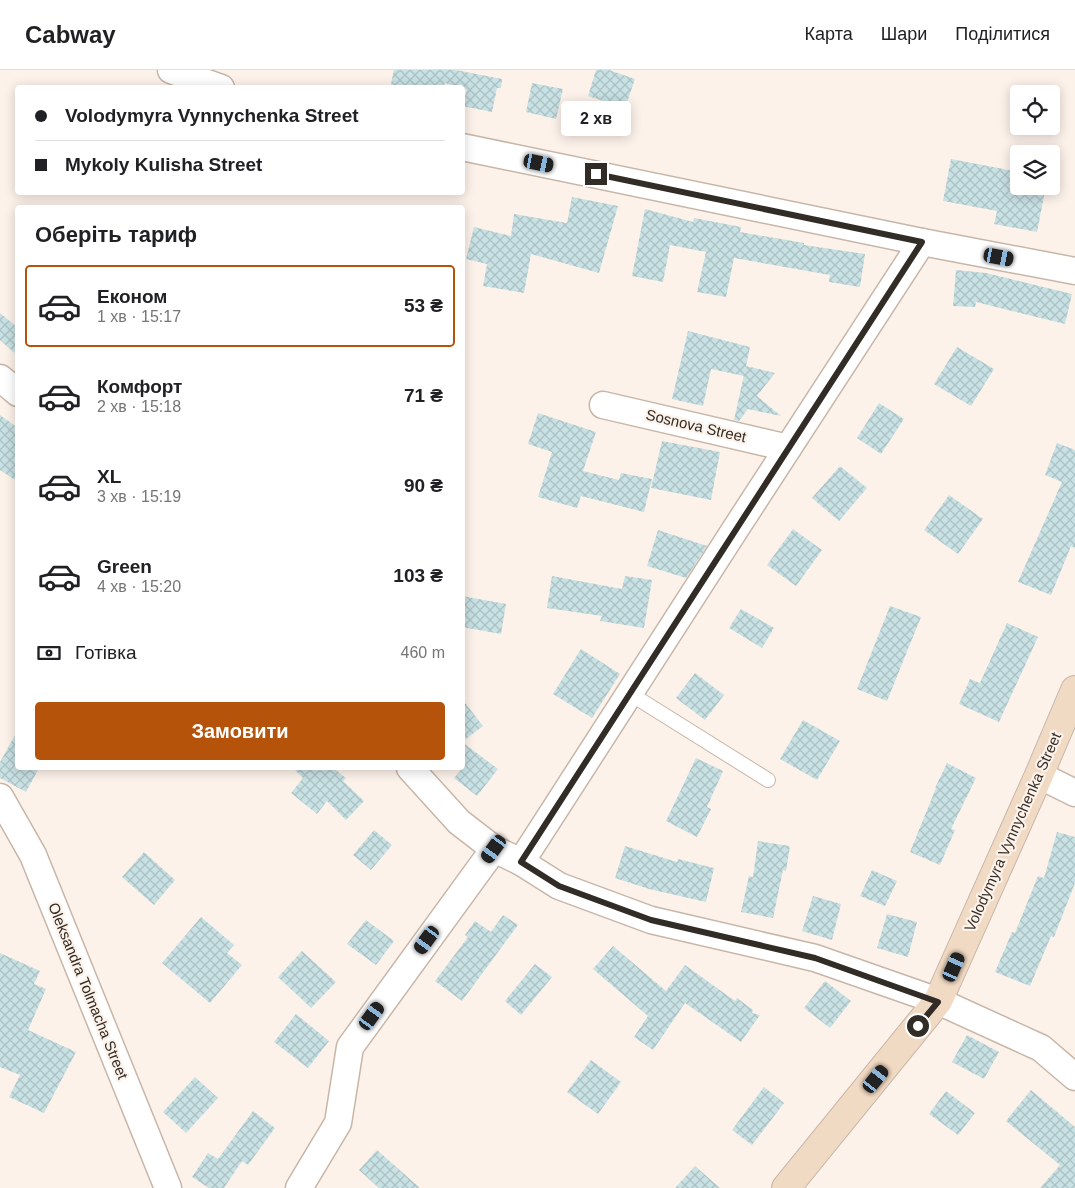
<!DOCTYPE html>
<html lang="uk">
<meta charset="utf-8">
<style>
:root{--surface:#fff;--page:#f2f2f2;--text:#202124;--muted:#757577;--line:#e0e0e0;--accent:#b45309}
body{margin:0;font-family:Arial,sans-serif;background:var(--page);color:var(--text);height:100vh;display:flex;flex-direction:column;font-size:19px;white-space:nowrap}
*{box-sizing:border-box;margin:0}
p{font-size:16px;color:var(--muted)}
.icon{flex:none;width:28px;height:28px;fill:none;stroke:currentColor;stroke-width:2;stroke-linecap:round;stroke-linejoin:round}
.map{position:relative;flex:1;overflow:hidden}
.panel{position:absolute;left:15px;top:135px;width:450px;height:565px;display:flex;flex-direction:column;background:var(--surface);border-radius:5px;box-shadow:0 2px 12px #0003}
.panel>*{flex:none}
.top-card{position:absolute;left:15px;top:15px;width:450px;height:110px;border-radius:5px;box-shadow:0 2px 12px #0003;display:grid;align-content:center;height:110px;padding:0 20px;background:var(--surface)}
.tools{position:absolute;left:1010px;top:15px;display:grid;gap:10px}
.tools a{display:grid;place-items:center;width:50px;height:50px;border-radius:5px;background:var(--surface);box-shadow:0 2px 12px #0003;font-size:25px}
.end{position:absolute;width:22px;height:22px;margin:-11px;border:6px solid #322c26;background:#fff;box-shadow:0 0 0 2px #fff}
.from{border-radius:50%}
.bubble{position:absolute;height:35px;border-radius:5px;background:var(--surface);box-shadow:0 2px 12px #0003;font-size:16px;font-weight:700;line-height:35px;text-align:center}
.car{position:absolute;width:15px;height:30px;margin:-15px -8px;border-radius:6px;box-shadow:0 0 4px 1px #0007;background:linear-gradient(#222 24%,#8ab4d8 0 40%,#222 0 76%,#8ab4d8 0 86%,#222 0)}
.top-card b{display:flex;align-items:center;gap:18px;height:48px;font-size:19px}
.top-card b+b{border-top:1px solid var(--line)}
.top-card i{width:12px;height:12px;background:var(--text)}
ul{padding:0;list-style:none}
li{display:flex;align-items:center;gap:15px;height:82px;margin:0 10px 8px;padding:0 10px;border:2px solid transparent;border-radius:5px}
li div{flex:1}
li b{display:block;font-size:19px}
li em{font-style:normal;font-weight:700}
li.active{border-color:var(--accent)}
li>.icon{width:45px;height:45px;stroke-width:1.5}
h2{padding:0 20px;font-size:22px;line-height:60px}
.pay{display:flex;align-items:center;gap:12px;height:55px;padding:0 20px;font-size:19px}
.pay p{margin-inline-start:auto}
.button{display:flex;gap:10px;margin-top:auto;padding:10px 20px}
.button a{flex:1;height:58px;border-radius:5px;background:var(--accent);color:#fff;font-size:20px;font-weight:700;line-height:58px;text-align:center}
header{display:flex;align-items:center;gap:30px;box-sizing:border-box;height:70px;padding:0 25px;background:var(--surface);border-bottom:1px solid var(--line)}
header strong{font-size:24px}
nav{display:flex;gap:28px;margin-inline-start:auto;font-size:18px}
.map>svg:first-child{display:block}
.building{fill:url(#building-cross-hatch)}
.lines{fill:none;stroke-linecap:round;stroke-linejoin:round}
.lane-casing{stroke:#c7b6a8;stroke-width:16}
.street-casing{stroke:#c7b6a8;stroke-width:29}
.secondary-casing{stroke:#c7b6a8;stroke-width:30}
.lane{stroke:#fff;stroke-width:14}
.street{stroke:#fff;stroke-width:26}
.secondary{stroke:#f1dac3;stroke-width:28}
.route{stroke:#322c26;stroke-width:6}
.labels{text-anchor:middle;stroke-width:4.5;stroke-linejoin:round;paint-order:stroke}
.street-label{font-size:15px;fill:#322c26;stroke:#fdf2ea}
</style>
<header>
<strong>Cabway</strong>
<nav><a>Карта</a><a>Шари</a><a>Поділитися</a></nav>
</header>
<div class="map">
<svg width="1075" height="1118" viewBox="0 0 1075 1118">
<defs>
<pattern id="building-cross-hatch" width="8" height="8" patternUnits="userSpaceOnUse" patternTransform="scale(1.25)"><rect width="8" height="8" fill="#c8e1e4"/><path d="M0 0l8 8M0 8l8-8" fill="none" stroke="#acc1c3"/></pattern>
</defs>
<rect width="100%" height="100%" fill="#fdf2ea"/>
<g class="building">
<polygon points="394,0 456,0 502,9 501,18 497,18 492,42 462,36 467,20 462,18 445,13 443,18 390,18"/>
<polygon points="596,0 609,0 635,9 625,38 588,26"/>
<polygon points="532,13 563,19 556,49 526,42"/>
<polygon points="951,89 1019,102 1019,116 1046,116 1037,162 994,154 997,141 943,131"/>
<polygon points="572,127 618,136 599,203 531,184 524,223 483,216 487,194 466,189 474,157 511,166 514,144 567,153"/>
<polygon points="645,139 693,152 694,148 741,157 740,162 804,173 804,175 865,184 860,217 829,212 830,205 734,188 726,227 697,222 706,182 670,175 663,212 632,206"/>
<polygon points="956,200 986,203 1072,224 1065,254 976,232 975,237 953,236"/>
<polygon points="0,243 18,258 18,286 0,270"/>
<polygon points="688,261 750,277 744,306 711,299 703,336 672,329"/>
<polygon points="957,277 994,299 971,336 934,314"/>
<polygon points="746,296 775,303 757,326 781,346 748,339 739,351 734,350"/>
<polygon points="879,333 904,349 881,384 857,368"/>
<polygon points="538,343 596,362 583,401 619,410 621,403 652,409 644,442 581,426 577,438 538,427 552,382 528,374"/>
<polygon points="0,345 18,358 18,412 0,400"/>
<polygon points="662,371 720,382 711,430 651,418"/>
<polygon points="1057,373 1075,380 1075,478 1071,476 1051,525 1018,512 1062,412 1045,405"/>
<polygon points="840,396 867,418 839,451 812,428"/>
<polygon points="949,425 983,449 958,484 924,460"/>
<polygon points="793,459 822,480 796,516 767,495"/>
<polygon points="658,460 707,476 686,508 647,496"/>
<polygon points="552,506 622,519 625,506 652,510 644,558 600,551 602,546 547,538"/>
<polygon points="462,526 506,534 501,564 462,557"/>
<polygon points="890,536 921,547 887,631 857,619"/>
<polygon points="741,539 774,558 762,578 729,558"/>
<polygon points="1007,553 1038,567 999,652 959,634 970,609 980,613"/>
<polygon points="581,579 620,604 592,648 553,624"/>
<polygon points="695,603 724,625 705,650 676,628"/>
<polygon points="462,629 483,656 462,672"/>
<polygon points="803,650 840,671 817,710 780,689"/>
<polygon points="18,660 18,698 39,698 26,722 0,708 0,692"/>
<polygon points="462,672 498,699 477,726 454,708 462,698"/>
<polygon points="696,688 723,701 707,737 711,739 697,767 666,751"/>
<polygon points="947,693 976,708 951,759 955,760 940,795 910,782 936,718 935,718"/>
<polygon points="293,698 333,698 346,708 343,711 364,731 346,750 327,731 317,744 291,723 303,708"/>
<polygon points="374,760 392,775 371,800 353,785"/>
<polygon points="1057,762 1075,767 1075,813 1054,867 1051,866 1030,916 995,902 1012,862 1015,863 1038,806 1044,808"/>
<polygon points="758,771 790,776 786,801 783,800 773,848 741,842 749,806 753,807"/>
<polygon points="625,776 677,792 678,789 714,798 706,832 649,819 615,808"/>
<polygon points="144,782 175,810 154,835 122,807"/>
<polygon points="872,800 897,811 885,836 860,826"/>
<polygon points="813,826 841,834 832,870 802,861"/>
<polygon points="887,844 917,852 908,887 877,878"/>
<polygon points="503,845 518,855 462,931 435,911 468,867 465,865 475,851 491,862"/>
<polygon points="201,847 234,875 227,883 242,895 210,933 162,893"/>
<polygon points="366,850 394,871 376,895 347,874"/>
<polygon points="613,876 666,921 685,895 735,931 737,928 753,940 752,943 760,945 741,972 685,933 653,980 634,967 648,946 593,899"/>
<polygon points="302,881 336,912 311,938 278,907"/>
<polygon points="0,883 40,901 34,914 46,919 28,960 76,982 44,1043 9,1027 20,1005 0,997"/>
<polygon points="535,894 552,907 521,945 505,931"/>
<polygon points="825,911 851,931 830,958 804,938"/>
<polygon points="296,944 329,971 308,998 274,972"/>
<polygon points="967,965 999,982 984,1009 952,992"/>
<polygon points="591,990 621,1012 598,1044 567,1022"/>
<polygon points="195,1007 218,1028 186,1063 163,1042"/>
<polygon points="764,1017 784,1033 752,1075 732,1060"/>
<polygon points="1031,1020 1075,1057 1075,1118 1040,1118 1060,1095 1006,1051"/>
<polygon points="946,1021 975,1043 958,1065 929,1044"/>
<polygon points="253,1041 275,1058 248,1095 242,1091 224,1118 209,1118 192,1107 208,1083 218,1089"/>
<polygon points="377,1080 420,1118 379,1118 359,1100"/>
<polygon points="695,1096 720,1118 675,1118"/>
</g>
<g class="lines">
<defs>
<polyline id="lane" points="629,623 768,710"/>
<g id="street">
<polyline points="171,0 221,18"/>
<polyline points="462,77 922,172 1075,201"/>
<polyline points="0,308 18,323"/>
<polyline points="603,335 788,378"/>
<polyline points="410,698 459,752 494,779 521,792 559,816 651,850 815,888 938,931 1041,978 1075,1007"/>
<polyline points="1039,705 1075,723"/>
<polyline points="0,727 33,785 168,1118"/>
<path d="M521,792c132,-207 267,-414 401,-620"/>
<polyline points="299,1118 338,1053 350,977 494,779"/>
</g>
<polyline id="secondary" points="786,1118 938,931 1039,705 1075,620"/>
</defs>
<use href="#lane" class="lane-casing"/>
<use href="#street" class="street-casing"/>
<use href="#secondary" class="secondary-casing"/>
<use href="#lane" class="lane"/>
<use href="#street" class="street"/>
<use href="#secondary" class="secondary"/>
</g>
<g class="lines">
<path class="route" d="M596,104l326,68c-133,207 -268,413 -401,620l38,24 92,34 164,38 123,44 -20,24"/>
</g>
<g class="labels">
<g class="street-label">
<text transform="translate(696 356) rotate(13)" y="5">Sosnova Street</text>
<text transform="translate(1013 762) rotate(-66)" y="5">Volodymyra Vynnychenka Street</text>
<text transform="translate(88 921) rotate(68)" y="5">Oleksandra Tolmacha Street</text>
</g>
</g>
</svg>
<div class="tools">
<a><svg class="icon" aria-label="locate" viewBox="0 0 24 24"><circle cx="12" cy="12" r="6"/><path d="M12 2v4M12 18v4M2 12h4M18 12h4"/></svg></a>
<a><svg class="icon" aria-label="layers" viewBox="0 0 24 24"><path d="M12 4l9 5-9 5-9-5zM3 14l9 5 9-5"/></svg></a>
</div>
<i class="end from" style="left:918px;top:956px"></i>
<i class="end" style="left:596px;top:104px"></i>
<div class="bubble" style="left:561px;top:31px;width:70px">2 хв</div>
<i class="car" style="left:539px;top:93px;rotate:102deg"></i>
<i class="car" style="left:999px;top:187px;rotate:101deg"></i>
<i class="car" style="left:494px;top:779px;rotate:216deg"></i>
<i class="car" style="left:427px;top:870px;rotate:216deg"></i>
<i class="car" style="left:954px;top:897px;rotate:24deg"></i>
<i class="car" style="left:372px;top:946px;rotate:36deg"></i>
<i class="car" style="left:876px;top:1009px;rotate:39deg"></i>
<div class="top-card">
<b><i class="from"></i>Volodymyra Vynnychenka Street</b>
<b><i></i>Mykoly Kulisha Street</b>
</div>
<section class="panel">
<h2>Оберіть тариф</h2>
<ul>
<li class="active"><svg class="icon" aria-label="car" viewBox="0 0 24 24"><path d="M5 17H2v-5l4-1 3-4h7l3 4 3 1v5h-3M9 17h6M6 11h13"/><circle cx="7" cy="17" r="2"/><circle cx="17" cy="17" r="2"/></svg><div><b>Економ</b><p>1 хв · 15:17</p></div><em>53 ₴</em></li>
<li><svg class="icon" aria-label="car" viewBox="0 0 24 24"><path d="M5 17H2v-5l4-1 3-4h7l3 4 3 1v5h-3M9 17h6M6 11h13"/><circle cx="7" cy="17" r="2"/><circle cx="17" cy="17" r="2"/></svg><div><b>Комфорт</b><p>2 хв · 15:18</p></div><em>71 ₴</em></li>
<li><svg class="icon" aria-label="car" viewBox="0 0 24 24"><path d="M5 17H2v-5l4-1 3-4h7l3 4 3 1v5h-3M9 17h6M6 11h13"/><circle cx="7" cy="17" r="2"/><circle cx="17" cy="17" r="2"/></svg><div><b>XL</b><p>3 хв · 15:19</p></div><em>90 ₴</em></li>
<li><svg class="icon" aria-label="car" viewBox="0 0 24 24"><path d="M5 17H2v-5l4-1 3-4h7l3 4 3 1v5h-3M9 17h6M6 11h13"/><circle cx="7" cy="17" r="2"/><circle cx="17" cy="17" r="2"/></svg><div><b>Green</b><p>4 хв · 15:20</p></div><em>103 ₴</em></li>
</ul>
<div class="pay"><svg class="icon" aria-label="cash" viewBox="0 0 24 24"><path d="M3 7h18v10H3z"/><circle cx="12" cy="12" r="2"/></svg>Готівка<p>460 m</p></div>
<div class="button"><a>Замовити</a></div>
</section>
</div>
